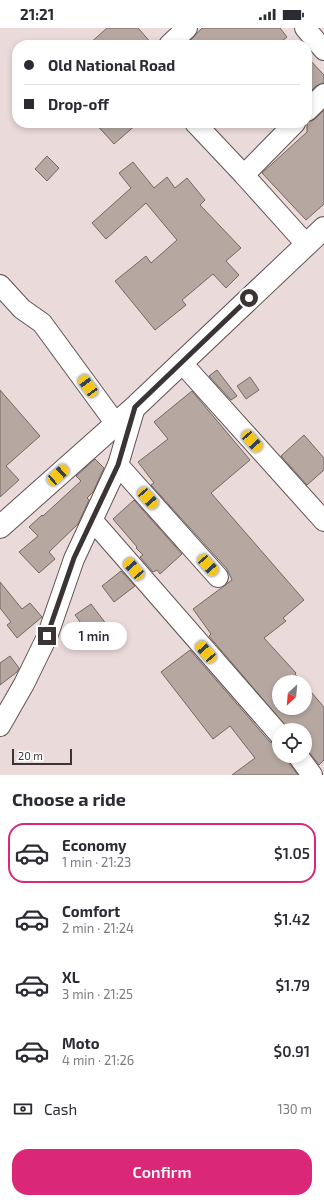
<!DOCTYPE html>
<meta charset="utf-8">
<style>
:root{--surface:#fff;--page:#f7f7f7;--text:#2b2b33;--muted:#7c7c81;--line:#e1e1e2;--accent:#db2777}
body{margin:0;font-family:"Exo 2",sans-serif;background:var(--page);color:var(--text);height:100vh;display:flex;flex-direction:column;font-size:15px;white-space:nowrap}
*{box-sizing:border-box;margin:0}
p{font-size:13px;color:var(--muted)}
.icon{flex:none;width:22px;height:22px;fill:none;stroke:currentColor;stroke-width:2;stroke-linecap:round;stroke-linejoin:round}
.map{position:relative;height:747px;overflow:hidden}
.details{display:flex;flex-direction:column;background:var(--surface);flex:1}
.details>*{flex:none}
.top-card{position:absolute;left:12px;top:12px;width:300px;height:88px;border-radius:16px;box-shadow:0 2px 6px #0003;display:grid;align-content:center;height:88px;padding:0 12px;background:var(--surface)}
.needle{width:26px;rotate:206deg}
.tools{position:absolute;left:272px;top:647px;display:grid;gap:8px}
.tools a{display:grid;place-items:center;width:40px;height:40px;border-radius:50%;background:var(--surface);box-shadow:0 2px 6px #0003;font-size:20px}
.scale{position:absolute;left:12px;bottom:10px;width:60px;box-sizing:border-box;padding-left:4px;border:2px solid #3b3434;border-top:0;font-size:11px;line-height:14px;white-space:nowrap;color:#3b3434;-webkit-text-stroke:3px #fff;paint-order:stroke}
.end{position:absolute;width:18px;height:18px;margin:-9px;border:5px solid #3b3434;background:#fff;box-shadow:0 0 0 2px #fff}
.from{border-radius:50%}
.bubble{position:absolute;height:28px;border-radius:14px;background:var(--surface);box-shadow:0 2px 6px #0003;font-size:13px;font-weight:600;line-height:28px;text-align:center}
.car{position:absolute;width:12px;height:24px;margin:-12px -6px;border-radius:5px;box-shadow:0 0 3px 1px #0007;background:linear-gradient(#f5c518 24%,#345 0 40%,#f5c518 0 76%,#345 0 86%,#f5c518 0)}
.top-card b{display:flex;align-items:center;gap:14px;height:38px;font-size:15px}
.top-card b+b{border-top:1px solid var(--line)}
.top-card i{width:10px;height:10px;background:var(--text)}
ul{padding:0;list-style:none}
li{display:flex;align-items:center;gap:12px;height:60px;margin:0 8px 6px;padding:0 4px;border:2px solid transparent;border-radius:16px}
li div{flex:1}
li b{display:block;font-size:15px}
li em{font-style:normal;font-weight:600}
li.selected{border-color:var(--accent)}
li>.icon{width:36px;height:36px;stroke-width:1.5}
h2{padding:0 12px;font-size:18px;line-height:48px}
.pay{display:flex;align-items:center;gap:10px;height:44px;padding:0 12px;font-size:15px}
.pay p{margin-inline-start:auto}
.button{display:flex;gap:8px;margin-top:auto;padding:8px 12px}
.button a{flex:1;height:46px;border-radius:16px;background:var(--accent);color:#fff;font-size:16px;font-weight:600;line-height:46px;text-align:center}
.status{display:flex;justify-content:space-between;align-items:center;height:28px;padding:0 20px;background:var(--surface);direction:ltr}
.status svg{height:11px;fill:currentColor}
.map>svg:first-child{display:block}
.building{fill:#b6a8a1;stroke:#746761}
.lines{fill:none;stroke-linecap:round;stroke-linejoin:round}
.minor-casing{stroke:#615253;stroke-width:22}
.secondary-casing{stroke:#615253;stroke-width:24}
.minor{stroke:#fff;stroke-width:20}
.secondary{stroke:#fff;stroke-width:22}
.route{stroke:#3b3434;stroke-width:5}
</style>
<div class="status"><b>21:21</b><svg viewBox="0 0 49 12"><path d="M0 12V9h3v3zM5 12V6h3v6zM10 12V3h3v9zM15 12V0h3v12zM26 1h20v11H26zM47 4h2v5h-2z"/></svg></div>
<div class="map">
<svg width="324" height="747" viewBox="0 0 324 747">
<rect width="100%" height="100%" fill="#ebdada"/>
<g class="building">
<polygon points="107,0 138,0 153,17 88,17"/>
<polygon points="202,0 280,0 287,9 277,17 186,17"/>
<polygon points="307,29 324,47 324,55 316,58 307,67"/>
<polygon points="324,82 324,176 306,192 262,145 307,104 307,94 315,91"/>
<polygon points="95,95 138,95 114,116"/>
<polygon points="47,128 59,140 47,153 35,141"/>
<polygon points="133,134 154,160 167,149 175,160 187,150 205,172 200,177 241,220 226,233 239,247 226,260 213,246 182,272 186,277 155,302 115,253 146,228 151,235 177,212 146,175 106,211 92,195 131,160 119,145"/>
<polygon points="217,342 237,368 231,372 209,348"/>
<polygon points="250,349 259,362 246,371 237,358"/>
<polygon points="0,362 40,408 6,438 19,452 0,469"/>
<polygon points="192,363 250,432 211,465 304,572 283,590 286,593 264,610 296,645 295,646 302,654 279,654 279,680 305,680 305,657 324,679 324,732 319,737 305,719 305,702 289,702 209,608 211,606 193,581 232,552 227,541 151,457 154,455 138,434 168,411 154,394"/>
<polygon points="304,407 324,430 324,442 307,457 281,428"/>
<polygon points="95,431 104,440 93,464 87,470 89,472 78,496 49,524 55,531 39,545 19,524 38,508 29,499 42,487 43,488 81,453 76,448"/>
<polygon points="134,472 182,526 160,546 157,542 153,544 140,529 143,527 136,520 137,519 113,491"/>
<polygon points="121,543 135,558 114,574 102,558"/>
<polygon points="0,554 22,581 30,575 42,589 17,610 7,597 11,594 0,580"/>
<polygon points="91,576 110,601 94,613 75,587"/>
<polygon points="190,622 270,714 279,717 279,728 287,728 289,735 298,747 232,747 255,730 230,698 213,711 161,644"/>
<polygon points="10,628 19,640 17,644 0,657 0,635"/>
</g>
<g class="lines">
<defs>
<g id="minor">
<polyline points="305,0 324,22"/>
<polyline points="169,17 187,0"/>
<polyline points="307,83 324,66"/>
<polyline points="195,95 244,147 306,216"/>
<polyline points="244,147 295,95"/>
<polyline points="0,257 22,281 42,295 116,396"/>
<polyline points="181,334 324,493"/>
<polyline points="118,437 218,549"/>
<polyline points="93,493 279,706"/>
<polyline points="0,698 24,656 47,609 74,531 118,437 135,379"/>
<polyline points="298,728 312,747"/>
</g>
<polyline id="secondary" points="0,499 135,379 324,200"/>
</defs>
<use href="#minor" class="minor-casing"/>
<use href="#secondary" class="secondary-casing"/>
<use href="#minor" class="minor"/>
<use href="#secondary" class="secondary"/>
</g>
<g class="lines">
<polyline class="route" points="47,608 74,530 118,437 135,379 249,270"/>
</g>
</svg>
<div class="tools">
<a><svg class="needle" viewBox="-14 -14 28 28"><path d="M0-13l5 13h-10z" fill="#e53935"/><path d="M0 13l5-13h-10z" fill="#7c7c81"/></svg></a>
<a><svg class="icon" aria-label="locate" viewBox="0 0 24 24"><circle cx="12" cy="12" r="6"/><path d="M12 2v4M12 18v4M2 12h4M18 12h4"/></svg></a>
</div>
<div class="scale">20 m</div>
<i class="end from" style="left:249px;top:270px"></i>
<i class="end" style="left:47px;top:608px"></i>
<div class="bubble" style="left:61px;top:594px;width:66px">1 min</div>
<i class="car" style="left:88px;top:358px;rotate:324deg"></i>
<i class="car" style="left:252px;top:413px;rotate:138deg"></i>
<i class="car" style="left:58px;top:447px;rotate:48deg"></i>
<i class="car" style="left:148px;top:470px;rotate:138deg"></i>
<i class="car" style="left:208px;top:537px;rotate:138deg"></i>
<i class="car" style="left:134px;top:541px;rotate:319deg"></i>
<i class="car" style="left:206px;top:624px;rotate:319deg"></i>
<div class="top-card">
<b><i class="from"></i>Old National Road</b>
<b><i></i>Drop-off</b>
</div>
</div>
<section class="details">
<h2>Choose a ride</h2>
<ul>
<li class="selected"><svg class="icon" aria-label="car" viewBox="0 0 24 24"><path d="M5 17H2v-5l4-1 3-4h7l3 4 3 1v5h-3M9 17h6M6 11h13"/><circle cx="7" cy="17" r="2"/><circle cx="17" cy="17" r="2"/></svg><div><b>Economy</b><p>1 min · 21:23</p></div><em>$1.05</em></li>
<li><svg class="icon" aria-label="car" viewBox="0 0 24 24"><path d="M5 17H2v-5l4-1 3-4h7l3 4 3 1v5h-3M9 17h6M6 11h13"/><circle cx="7" cy="17" r="2"/><circle cx="17" cy="17" r="2"/></svg><div><b>Comfort</b><p>2 min · 21:24</p></div><em>$1.42</em></li>
<li><svg class="icon" aria-label="car" viewBox="0 0 24 24"><path d="M5 17H2v-5l4-1 3-4h7l3 4 3 1v5h-3M9 17h6M6 11h13"/><circle cx="7" cy="17" r="2"/><circle cx="17" cy="17" r="2"/></svg><div><b>XL</b><p>3 min · 21:25</p></div><em>$1.79</em></li>
<li><svg class="icon" aria-label="car" viewBox="0 0 24 24"><path d="M5 17H2v-5l4-1 3-4h7l3 4 3 1v5h-3M9 17h6M6 11h13"/><circle cx="7" cy="17" r="2"/><circle cx="17" cy="17" r="2"/></svg><div><b>Moto</b><p>4 min · 21:26</p></div><em>$0.91</em></li>
</ul>
<div class="pay"><svg class="icon" aria-label="cash" viewBox="0 0 24 24"><path d="M3 7h18v10H3z"/><circle cx="12" cy="12" r="2"/></svg>Cash<p>130 m</p></div>
<div class="button"><a>Confirm</a></div>
</section>
